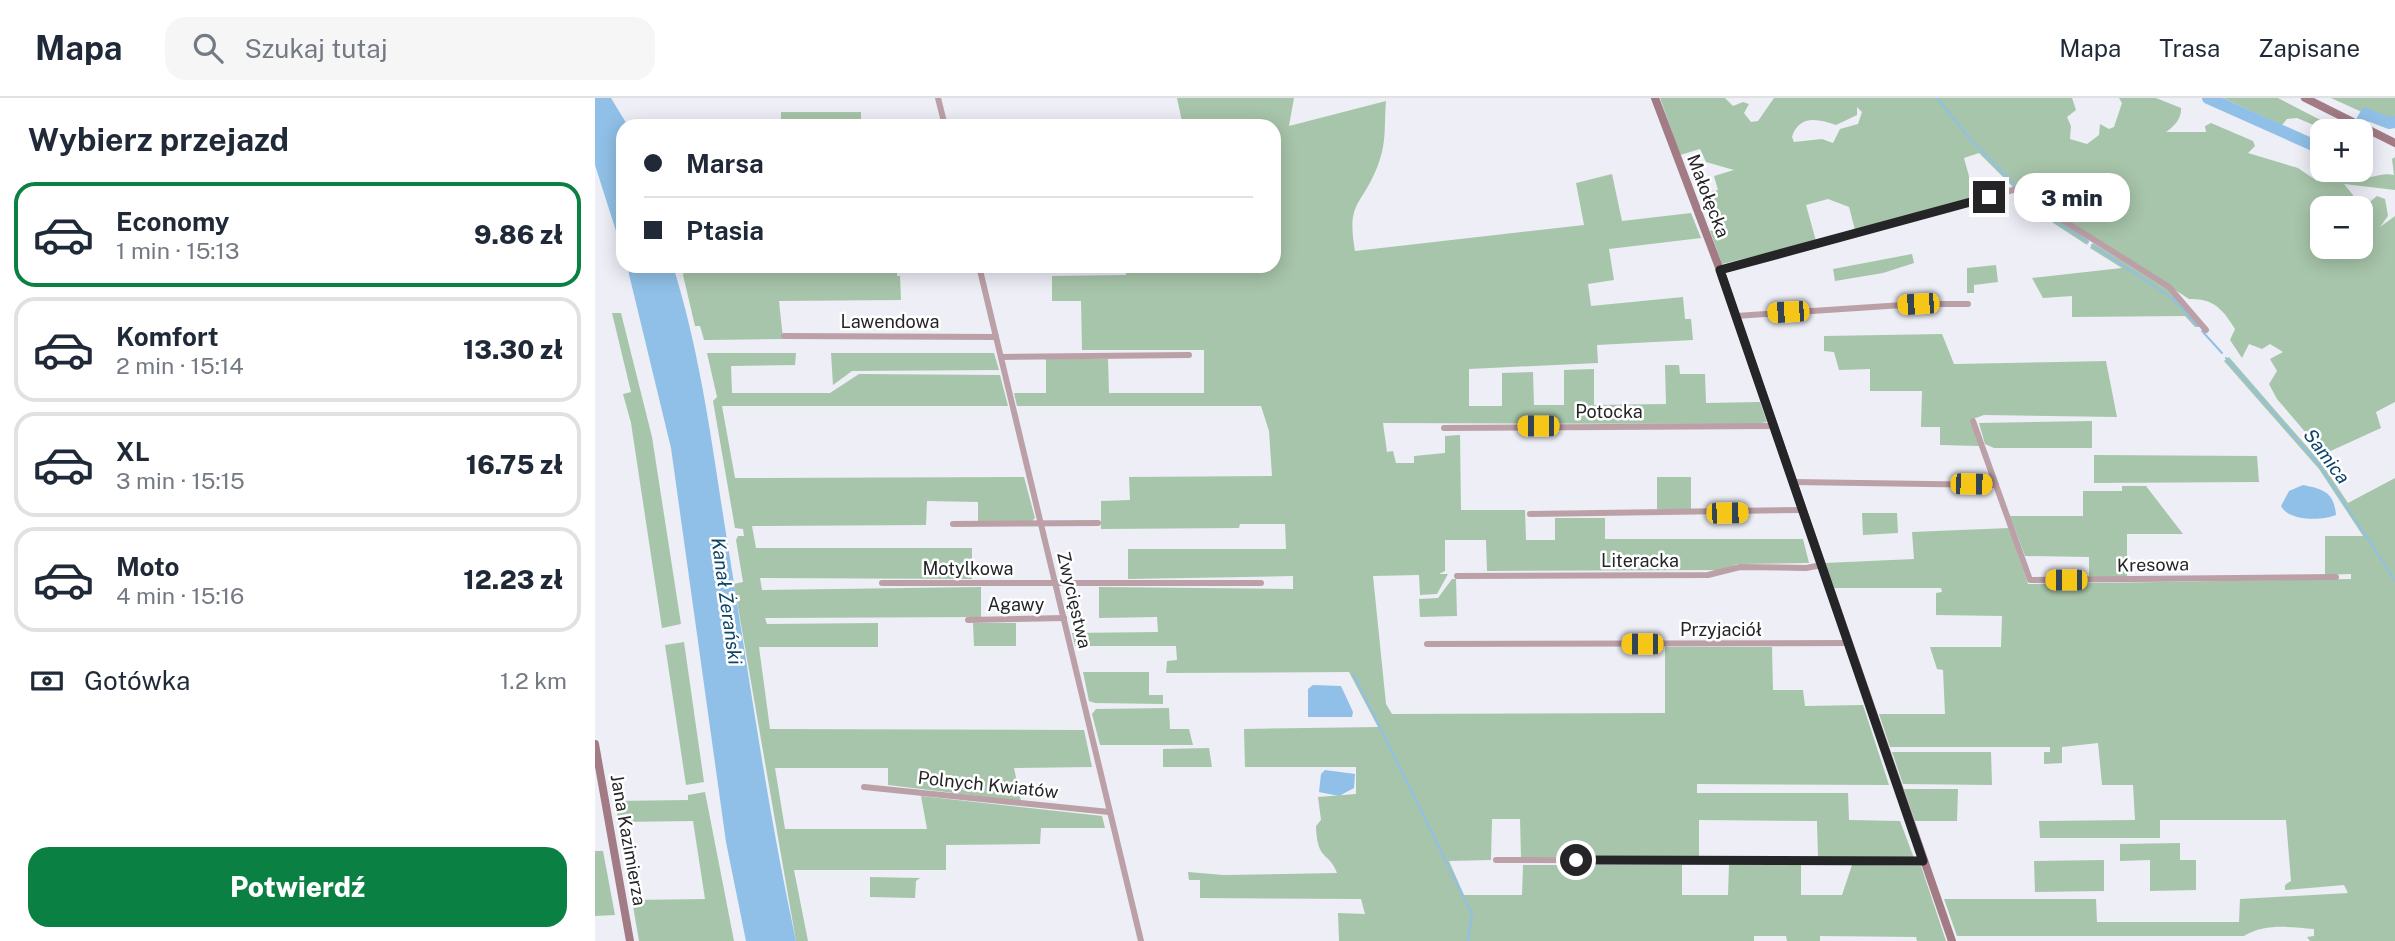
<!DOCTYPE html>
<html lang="pl">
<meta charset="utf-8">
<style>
:root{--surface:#fff;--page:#f6f6f7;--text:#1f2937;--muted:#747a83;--line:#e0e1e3;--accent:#0b8043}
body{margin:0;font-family:"Public Sans",sans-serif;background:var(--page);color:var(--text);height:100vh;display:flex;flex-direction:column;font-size:26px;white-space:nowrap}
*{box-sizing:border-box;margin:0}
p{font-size:23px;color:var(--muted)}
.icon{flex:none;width:38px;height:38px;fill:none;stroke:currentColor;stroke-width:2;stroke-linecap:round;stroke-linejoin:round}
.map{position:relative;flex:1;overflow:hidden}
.side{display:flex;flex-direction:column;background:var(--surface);width:595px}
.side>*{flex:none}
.guide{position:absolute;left:21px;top:21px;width:665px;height:154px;border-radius:21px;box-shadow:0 4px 18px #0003;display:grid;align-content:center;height:154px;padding:0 28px;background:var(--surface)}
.buttons{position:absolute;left:1715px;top:21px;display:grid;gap:14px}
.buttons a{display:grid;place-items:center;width:63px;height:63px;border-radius:14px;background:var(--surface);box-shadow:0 4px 18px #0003;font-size:35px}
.end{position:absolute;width:32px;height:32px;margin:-16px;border:9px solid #252528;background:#fff;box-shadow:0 0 0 4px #fff}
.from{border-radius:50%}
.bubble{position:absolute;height:49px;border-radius:21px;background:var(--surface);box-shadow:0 4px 18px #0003;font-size:23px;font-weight:800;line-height:49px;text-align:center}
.car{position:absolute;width:21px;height:42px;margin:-21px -10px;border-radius:9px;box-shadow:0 0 5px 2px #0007;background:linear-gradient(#f5c518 24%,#345 0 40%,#f5c518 0 76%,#345 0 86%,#f5c518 0)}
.guide b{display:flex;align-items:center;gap:24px;height:66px;font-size:26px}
.guide b+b{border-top:2px solid var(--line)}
.guide i{width:18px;height:18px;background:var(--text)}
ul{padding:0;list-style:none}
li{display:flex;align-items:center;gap:21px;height:105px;margin:0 14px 10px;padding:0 14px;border:4px solid var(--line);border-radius:21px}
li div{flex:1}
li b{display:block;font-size:26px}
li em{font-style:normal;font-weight:800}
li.current{border-color:var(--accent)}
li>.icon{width:63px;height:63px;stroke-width:1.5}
h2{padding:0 28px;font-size:32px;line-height:84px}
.pay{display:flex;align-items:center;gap:18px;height:77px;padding:0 28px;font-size:26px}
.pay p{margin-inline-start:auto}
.cta{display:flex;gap:14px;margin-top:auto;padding:14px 28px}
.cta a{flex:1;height:80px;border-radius:21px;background:var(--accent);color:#fff;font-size:28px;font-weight:800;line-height:80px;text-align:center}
header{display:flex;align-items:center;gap:42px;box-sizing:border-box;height:98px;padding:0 35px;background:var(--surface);border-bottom:2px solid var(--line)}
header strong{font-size:33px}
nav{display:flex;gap:38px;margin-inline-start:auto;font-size:24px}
.search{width:490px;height:63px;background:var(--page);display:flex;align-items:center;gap:18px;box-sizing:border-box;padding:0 24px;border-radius:21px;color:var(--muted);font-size:26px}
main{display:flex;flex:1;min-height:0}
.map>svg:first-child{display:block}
.green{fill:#a7c5aa;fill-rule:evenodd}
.water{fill:#90c0e7}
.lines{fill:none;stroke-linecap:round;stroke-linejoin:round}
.stream{stroke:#90c0e7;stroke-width:2}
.river{stroke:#90c0e7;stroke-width:12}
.street{stroke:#bca0a7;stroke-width:6}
.secondary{stroke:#a27b85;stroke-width:8}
.route{stroke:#252528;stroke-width:9}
.labels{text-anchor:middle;stroke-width:5;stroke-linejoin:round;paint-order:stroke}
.street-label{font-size:18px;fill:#252528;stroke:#fff}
.water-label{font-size:19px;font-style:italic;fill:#0c456a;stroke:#fff}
</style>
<header>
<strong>Mapa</strong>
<div class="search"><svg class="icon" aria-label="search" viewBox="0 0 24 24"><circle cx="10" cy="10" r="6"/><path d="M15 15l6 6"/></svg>Szukaj tutaj</div>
<nav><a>Mapa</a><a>Trasa</a><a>Zapisane</a></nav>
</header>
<main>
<section class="side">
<h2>Wybierz przejazd</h2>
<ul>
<li class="current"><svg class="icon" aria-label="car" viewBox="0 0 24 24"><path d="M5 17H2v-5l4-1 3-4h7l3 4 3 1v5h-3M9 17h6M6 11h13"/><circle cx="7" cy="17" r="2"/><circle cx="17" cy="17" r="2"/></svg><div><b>Economy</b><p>1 min · 15:13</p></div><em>9.86 zł</em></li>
<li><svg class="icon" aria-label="car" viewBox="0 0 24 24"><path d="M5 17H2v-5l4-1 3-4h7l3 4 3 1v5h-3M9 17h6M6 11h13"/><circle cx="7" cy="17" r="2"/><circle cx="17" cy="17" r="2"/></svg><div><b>Komfort</b><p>2 min · 15:14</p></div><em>13.30 zł</em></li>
<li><svg class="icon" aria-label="car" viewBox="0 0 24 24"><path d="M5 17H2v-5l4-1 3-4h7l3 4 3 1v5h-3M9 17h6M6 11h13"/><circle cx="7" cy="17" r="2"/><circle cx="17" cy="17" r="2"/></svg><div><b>XL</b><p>3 min · 15:15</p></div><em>16.75 zł</em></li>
<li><svg class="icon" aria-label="car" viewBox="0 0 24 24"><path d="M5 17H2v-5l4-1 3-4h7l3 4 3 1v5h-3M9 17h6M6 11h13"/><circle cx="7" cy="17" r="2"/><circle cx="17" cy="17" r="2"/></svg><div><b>Moto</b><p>4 min · 15:16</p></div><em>12.23 zł</em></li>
</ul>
<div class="pay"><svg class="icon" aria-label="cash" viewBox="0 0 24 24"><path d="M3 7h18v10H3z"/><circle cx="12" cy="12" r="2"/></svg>Gotówka<p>1.2 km</p></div>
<div class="cta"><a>Potwierdź</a></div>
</section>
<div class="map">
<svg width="1800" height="843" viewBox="0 0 1800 843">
<rect width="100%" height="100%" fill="#edeef6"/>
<g class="green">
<path d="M582,0h117l-5,28 97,-25c-2,23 1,41 -8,64 -16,42 -32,35 -23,86l229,-26 -8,-42 36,-9 10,47 69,-8 10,25 -92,11 5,31 -26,4 3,22 92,-9 2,22h6l2,21 -96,5 1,18 -129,6v37h33v-33l31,-1 1,33h30v-35l30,-1v36l72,-1 -1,-39h14l1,9h25l1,29 54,-1 7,20 -10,2 -374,-1 4,29 6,-1 3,12h18v-7l31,-3v-17l15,-1 1,75h64l1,30h29v-22h50v21h198l6,24 -72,1 -16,6 -234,1 -1,-31h-41v31l-6,3h9l-11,20 -17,1 -1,-20 -46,1 13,128 6,10 273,-1v-66h107l1,43h30l2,16 58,-1 26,80 -192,-1v9h151l1,27 51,1 14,37 -96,-1 -1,-36 -118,-1v37h-178l-1,-38h-28l-1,41 -42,1 15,34h58l1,-30h159v30h46l1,-30h72v30h41l10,-30 69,1 25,75h-29l-1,-4 -96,-1v5h-33l-1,-5h-32v5h-415l-1,-28 27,1 -4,-15 -161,-1v-18h-11l-1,-8 35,3 114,-2c-8,-22 -20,-11 -21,-47l5,-6 -3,-23 38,-3v-27h-111l-1,-38 134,-2 -29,-55 -183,1 1,-12 10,-1 -1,-14h-101l-3,-13 86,-1 -1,-15 -58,1v-31l194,2v-13l-165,3v-30h158l-1,-25h-45l-1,4 -138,1v-28l29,-1 -1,-23 143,-1 -3,-45 -8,-25h-244l-3,-13h32v-34h62l1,34h95v-43h-122l-1,-49h-29v-25l74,-1v-9h148v-140h-91z"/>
<path d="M1065,0h65l8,8 10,-4 6,2 -5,9 7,9 7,-1 16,-23h298l4,12 -9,7 4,9 -1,13 17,5 12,-9 1,-11 9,5 5,-2 8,-24 -3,-5h37l25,10c1,11 -8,19 -15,24h40l-1,-6 6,-3 42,18 2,5 -7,7 50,15 19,13c27,-8 28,-3 53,-4 9,-1 14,-4 24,-2l-2,-16 3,-2v33l-51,-6 9,11 -1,13h-30v39h39v-38l16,-13 8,3 3,17 -8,11 15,-11v186l-19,10 5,16 -57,26 -47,-55 -8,-15 8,-13 -7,-12 13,-7 -13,-8 -8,5 -13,-5 -7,14 -12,-18 5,-11c-12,-20 -22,-31 -46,-30l-143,-93 -21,-24 -11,6 -35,-35 -15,5 11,40 -120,32 -6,-23 -21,-8 -22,6 10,36 -94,23 -12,-33 6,-2 -7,-24 2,-13 7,-2 -4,-14 20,-6 -28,-8 -6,-13 -20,6zM1262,9l5,5 -4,12 -18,5 -7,14 -11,-4 -28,3 -2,-5c7,-23 27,-18 44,-12l21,-10z"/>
<polygon points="1628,0 1683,0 1741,30 1741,33 1728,31 1702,20 1692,21 1687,27"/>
<polygon points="1736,0 1800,0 1800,29"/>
<polygon points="186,14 266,14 266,25 186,26"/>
<polygon points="1428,92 1454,116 1494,142 1492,147 1446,117 1423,94"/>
<polygon points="1498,145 1577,194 1606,229 1600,229 1590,218 1477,219 1477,198 1448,200 1437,180 1527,170 1495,150"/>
<polygon points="1317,156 1319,165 1288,175 1240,183 1238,171"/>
<polygon points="1401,167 1403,184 1379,187 1379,195 1372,195 1372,170"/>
<polygon points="91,168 302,168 302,178 305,178 306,202 184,203 188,241 109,242 105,228 100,228 88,177"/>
<polygon points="17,215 26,215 57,339 86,526 67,530 36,325 28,296 36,294"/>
<polygon points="1347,236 1359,266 1511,263 1522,319 1389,317 1375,322 1385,348 1345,347 1345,329 1326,329 1327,293 1275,293 1275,271 1244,272 1239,254 1229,253 1229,238"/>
<polygon points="112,255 201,255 200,267 136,268 137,295 235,295 264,276 405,277 413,308 127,308 140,380 429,379 440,420 437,423 383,423 383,404 332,403 331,427 157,428 161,450 377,450 377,481 165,480 167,492 386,489 386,519 170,520 172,526 283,525 283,549 164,549 175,631 489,632 497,669 419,670 426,703 293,687 293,670 180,670 190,731 332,731 326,698 507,718 510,730 446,730 445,746 351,747 351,772 199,772 213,843 201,843 139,486 148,484 141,442 143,438 149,438 148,431 140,430 118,303 122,299"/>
<polygon points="236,255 399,255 404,272 257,273 238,287"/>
<path d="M1634,259l93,107 26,39 47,-25v463h-85l-3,-4 7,-1v-7c-24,-2 -49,-6 -70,7h-287l-13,-37h152l1,23h142l1,-23 108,-6 -4,-8 -59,5v-5l6,-4 -5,-61h-126v18h-120l-1,-17 96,-1 -2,-35h-31l-4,-42 -36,4v16l-18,1v-12h6v-5h-160l-11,-33h66l-2,-44 -6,-1 -7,-22h71l1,-31 -66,-1v-22l6,-1 -1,-4h-109l-7,-25 89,-4 -2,-27 97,-4 19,56 323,-5v-5l-26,1v-39h38l-44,-67 -95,-108z"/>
<polygon points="1497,323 1497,350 1399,350 1390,346 1384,325"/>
<polygon points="1499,357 1662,358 1664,384 1499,385"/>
<rect x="1062" y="379" width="34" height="32"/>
<polygon points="1527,388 1551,388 1588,436 1532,436 1532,479 1494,480 1494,459 1430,458 1415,418 1488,418 1488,393 1527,393"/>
<polygon points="1267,415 1302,415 1303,435 1268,437"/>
<polygon points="857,481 861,481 862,518 825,519 824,501 843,500"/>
<polygon points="378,525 421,525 421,548 379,548"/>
<polygon points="89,544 109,684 91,687 70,547"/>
<polygon points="488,574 554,574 554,597 568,597 568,606 500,605 494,603"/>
<polygon points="574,610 575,631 594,631 598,647 505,647 497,616 501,611"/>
<polygon points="614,650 617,669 568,669 568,651"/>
<polygon points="1297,654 1396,654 1397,687 1308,686"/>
<polygon points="1309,691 1363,691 1362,723 1320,723"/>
<polygon points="110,694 139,843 44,843 37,802 110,801 98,723 24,724 19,703 93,702 93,697"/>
<polygon points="1585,745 1585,762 1601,762 1601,792 1555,793 1555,762 1525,763 1525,746"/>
<polygon points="0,753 8,753 20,817 0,818"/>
<polygon points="1509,762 1509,793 1440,794 1439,763"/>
<polygon points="275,779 325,780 321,783 320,800 275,799"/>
</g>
<g class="water">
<polygon points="0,0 16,0 33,28 28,28 28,155 0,67"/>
<path d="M32,168h46c26,83 38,170 51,255 23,140 42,282 72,420h-50l-20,-99 -55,-394z"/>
<path d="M1708,387c20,4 31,7 33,30 -14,6 -48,6 -55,-9l8,-15z"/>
<polygon points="718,587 746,588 758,614 757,619 713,619 713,591"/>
<polygon points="730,672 760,676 759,690 744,698 724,694 726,676"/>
</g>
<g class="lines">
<g class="stream">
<polyline points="1342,0 1376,42 1421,88"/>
<polyline points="1427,94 1447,114 1493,144"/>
<polyline points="1497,147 1577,200 1603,228"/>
<polyline points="1607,233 1627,255"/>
<polyline points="1631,260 1724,367 1800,482"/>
<polyline points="759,577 877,816 873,843"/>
</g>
<g class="river">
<polyline points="1613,0 1727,51"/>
<polyline points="1761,33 1771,16 1794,25 1800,24"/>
</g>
<g class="street">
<polyline points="343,0 350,28"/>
<polyline points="384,168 546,843"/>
<polyline points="1125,172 1429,89 1461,118 1574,189 1611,232"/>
<polyline points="1141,218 1323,206 1373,206"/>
<polyline points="189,238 401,239"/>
<polyline points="406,259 594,257"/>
<polyline points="1378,323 1435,482 1741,479"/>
<polyline points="849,330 1179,328"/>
<polyline points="1198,384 1401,387"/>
<polyline points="935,416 1207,412"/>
<polyline points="358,426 503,425"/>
<polyline points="862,478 1113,477 1145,469 1211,470 1227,467"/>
<polyline points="287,485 666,485"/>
<polyline points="373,522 469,520"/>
<polyline points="832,546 1253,545"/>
<polyline points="269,689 514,714"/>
<polyline points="901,762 1328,763"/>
</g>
<g class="secondary">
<polyline points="1060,0 1125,172 1357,843"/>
<polyline points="1710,0 1800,45"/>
<polyline points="0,646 35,843"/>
</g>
</g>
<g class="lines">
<polyline class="route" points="981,762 1328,763 1125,172 1394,99"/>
</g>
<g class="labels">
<g class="street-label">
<text transform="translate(1113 98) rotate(69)" y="6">Małołęcka</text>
<text x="295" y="230">Lawendowa</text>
<text x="1014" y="320">Potocka</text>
<text x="1045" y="469">Literacka</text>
<text transform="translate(1558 467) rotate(-1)" y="6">Kresowa</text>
<text x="373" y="477">Motylkowa</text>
<text transform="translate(479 502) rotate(77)" y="6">Zwycięstwa</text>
<text x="421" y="513">Agawy</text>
<text x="1126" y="538">Przyjaciół</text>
<text transform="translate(393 687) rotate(6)" y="6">Polnych Kwiatów</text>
<text transform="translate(33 742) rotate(80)" y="6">Jana Kazimierza</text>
</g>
<g class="water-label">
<text transform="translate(1732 358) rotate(53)" y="7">Samica</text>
<text transform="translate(132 503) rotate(82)" y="7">Kanał Żerański</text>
</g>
</g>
</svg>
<div class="buttons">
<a>+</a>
<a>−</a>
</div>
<i class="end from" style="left:981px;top:762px"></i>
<i class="end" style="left:1394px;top:99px"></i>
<div class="bubble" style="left:1419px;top:75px;width:116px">3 min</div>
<i class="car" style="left:1323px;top:206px;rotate:267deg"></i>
<i class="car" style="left:1193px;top:214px;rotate:267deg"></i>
<i class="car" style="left:943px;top:328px;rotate:270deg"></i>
<i class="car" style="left:1376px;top:386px;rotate:91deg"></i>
<i class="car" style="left:1132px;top:415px;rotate:89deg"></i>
<i class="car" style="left:1471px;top:482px;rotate:270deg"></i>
<i class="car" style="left:1047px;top:546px;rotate:270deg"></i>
<div class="guide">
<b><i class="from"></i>Marsa</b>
<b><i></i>Ptasia</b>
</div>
</div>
</main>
